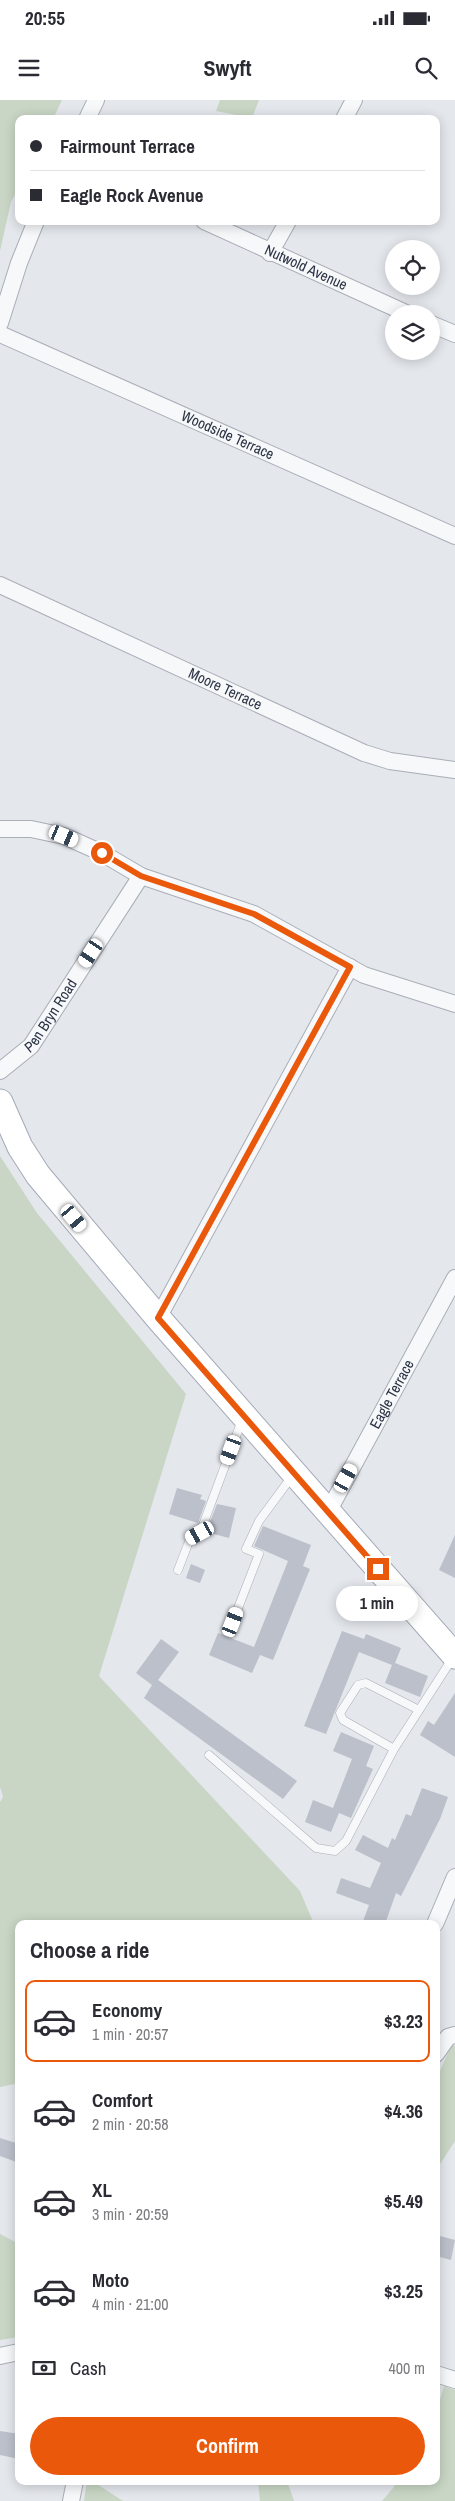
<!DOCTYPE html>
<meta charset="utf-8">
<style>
:root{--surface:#fff;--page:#f7f7f7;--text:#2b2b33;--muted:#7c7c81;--line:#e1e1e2;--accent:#ea580c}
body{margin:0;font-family:"Archivo Narrow",sans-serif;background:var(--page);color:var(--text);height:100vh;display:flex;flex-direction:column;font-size:19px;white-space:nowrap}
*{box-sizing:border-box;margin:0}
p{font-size:16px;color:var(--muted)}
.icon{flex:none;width:28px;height:28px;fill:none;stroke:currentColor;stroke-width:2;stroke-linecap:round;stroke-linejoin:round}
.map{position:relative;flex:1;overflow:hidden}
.details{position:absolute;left:15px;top:1820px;width:425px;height:565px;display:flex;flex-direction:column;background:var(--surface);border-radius:10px;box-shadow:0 2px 12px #0003}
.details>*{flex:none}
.hud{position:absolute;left:15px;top:15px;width:425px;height:110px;border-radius:10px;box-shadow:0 2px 12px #0003;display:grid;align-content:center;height:110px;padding:0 15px;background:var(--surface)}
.fabs{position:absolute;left:385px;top:140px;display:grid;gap:10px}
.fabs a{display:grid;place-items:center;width:55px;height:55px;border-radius:50%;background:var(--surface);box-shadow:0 2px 12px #0003;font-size:25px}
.end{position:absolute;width:22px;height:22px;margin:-11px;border:6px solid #ea580c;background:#fff;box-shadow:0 0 0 2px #fff}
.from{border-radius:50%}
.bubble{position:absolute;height:35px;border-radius:18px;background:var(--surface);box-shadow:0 2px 12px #0003;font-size:16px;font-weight:800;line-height:35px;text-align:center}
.car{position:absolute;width:15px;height:30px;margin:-15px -8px;border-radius:6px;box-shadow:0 0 4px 1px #0007;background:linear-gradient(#fff 24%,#345 0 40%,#fff 0 76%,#345 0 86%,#fff 0)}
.hud b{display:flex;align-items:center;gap:18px;height:48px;font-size:19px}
.hud b+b{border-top:1px solid var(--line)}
.hud i{width:12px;height:12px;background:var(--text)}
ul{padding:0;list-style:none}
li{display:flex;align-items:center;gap:15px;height:82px;margin:0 10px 8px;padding:0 5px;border:2px solid transparent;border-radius:10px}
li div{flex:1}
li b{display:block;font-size:19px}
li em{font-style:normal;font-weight:800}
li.selected{border-color:var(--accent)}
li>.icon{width:45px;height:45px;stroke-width:1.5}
h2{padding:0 15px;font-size:22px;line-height:60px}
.pay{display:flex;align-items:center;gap:12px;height:55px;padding:0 15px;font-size:19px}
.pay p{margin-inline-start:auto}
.action{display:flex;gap:10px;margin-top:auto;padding:10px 15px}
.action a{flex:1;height:58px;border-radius:30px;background:var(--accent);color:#fff;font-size:20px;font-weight:800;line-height:58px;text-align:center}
.status{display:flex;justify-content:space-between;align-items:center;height:35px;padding:0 25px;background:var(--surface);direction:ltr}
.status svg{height:14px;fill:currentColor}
header{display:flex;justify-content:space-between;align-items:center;height:65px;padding:0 15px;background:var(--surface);font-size:22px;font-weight:800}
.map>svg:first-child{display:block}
.green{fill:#c9d6c5}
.building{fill:#bbc0ca}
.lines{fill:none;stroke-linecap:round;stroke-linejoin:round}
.service-casing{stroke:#a9aeb7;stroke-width:9}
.minor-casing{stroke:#a9aeb7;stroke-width:18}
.primary-casing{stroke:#a3abb8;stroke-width:27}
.service{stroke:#f7f8fa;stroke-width:8}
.minor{stroke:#f7f8fa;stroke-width:16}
.primary{stroke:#fff;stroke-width:25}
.route{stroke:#ea580c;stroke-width:6}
.labels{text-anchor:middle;stroke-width:4.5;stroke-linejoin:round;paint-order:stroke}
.street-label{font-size:15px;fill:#2b3445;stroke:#f4f6f9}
</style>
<div class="status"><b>20:55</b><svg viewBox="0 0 49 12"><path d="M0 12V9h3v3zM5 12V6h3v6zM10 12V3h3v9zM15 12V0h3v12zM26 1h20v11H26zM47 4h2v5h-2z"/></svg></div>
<header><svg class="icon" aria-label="menu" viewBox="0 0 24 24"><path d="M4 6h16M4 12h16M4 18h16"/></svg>Swyft<svg class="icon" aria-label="search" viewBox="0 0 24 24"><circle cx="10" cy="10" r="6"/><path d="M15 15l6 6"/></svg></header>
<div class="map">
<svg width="455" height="2401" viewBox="0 0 455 2401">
<rect width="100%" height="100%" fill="#e4e7ec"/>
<g class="green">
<polygon points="0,0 62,0 53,19 19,19 19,87 11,102 0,151"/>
<polygon points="220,0 259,0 252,18 216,11"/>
<polygon points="0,1056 37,1113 186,1294 99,1576 300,1791 314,1824 19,1824 19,1987 14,1984 0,1987 0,1702 3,1697 0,1687"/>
<polygon points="455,1945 455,2041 436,2070 436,1980 451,1946"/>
<polygon points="0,2134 19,2144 19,2237 0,2240"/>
<polygon points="444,2286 455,2290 455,2401 382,2401 399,2381 436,2381 436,2313"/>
<polygon points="87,2381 92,2381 123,2401 84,2401"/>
<polygon points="258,2381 287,2381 294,2401 260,2401"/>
</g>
<g class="building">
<polygon points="177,1388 202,1395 200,1399 206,1401 198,1423 169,1414"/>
<polygon points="217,1404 236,1408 229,1438 210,1433 211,1428 208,1427"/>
<polygon points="263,1426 311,1445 303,1466 310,1469 273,1560 260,1555 252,1573 209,1555 218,1533 254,1547 288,1461 254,1446"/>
<polygon points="455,1435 455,1478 439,1470"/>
<polygon points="191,1464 205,1470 200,1483 186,1478"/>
<polygon points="342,1531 364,1539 366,1534 401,1548 395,1563 428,1576 420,1597 385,1583 392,1565 359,1552 326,1634 304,1626"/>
<polygon points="161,1539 179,1552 158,1580 297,1681 283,1699 144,1598 152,1585 136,1573"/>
<polygon points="455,1593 455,1657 420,1635 428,1621 434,1625"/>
<polygon points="341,1632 374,1646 366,1666 373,1669 351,1718 339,1713 331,1732 305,1722 313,1700 333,1708 352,1659 333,1651"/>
<polygon points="422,1688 448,1697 440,1719 401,1796 396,1793 385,1824 362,1824 369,1805 336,1793 341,1778 370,1788 381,1763 355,1750 363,1735 388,1748 392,1738 395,1740 406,1714 411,1716"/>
<polygon points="0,2038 19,2044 19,2063 0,2056"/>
<polygon points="436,2135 455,2140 451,2160 436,2156"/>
<polygon points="0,2331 19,2334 19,2359 0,2355"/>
</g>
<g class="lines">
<defs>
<g id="service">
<polyline points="178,1470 190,1439 200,1433 242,1320"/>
<polyline points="233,1521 259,1454 246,1449 259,1421 293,1375"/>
<polyline points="394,1649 343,1620 340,1613 358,1585 366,1583 419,1610"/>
<polyline points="209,1655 316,1748 335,1751 346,1741 394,1649 452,1559"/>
</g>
<g id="minor">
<polyline points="87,19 96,0"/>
<polyline points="344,19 354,0"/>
<path id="s1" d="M204,121l204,93"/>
<polyline points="270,153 288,121"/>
<polyline points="0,223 19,163 36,121"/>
<polyline points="431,224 455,234"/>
<path id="s2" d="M0,234l455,202"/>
<path id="s3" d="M0,485l364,168 26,8 65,9"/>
<polyline points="0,729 31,729 64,736 102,753 141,776 254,814 364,875 455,904"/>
<path id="s4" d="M0,971l31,-25 110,-170"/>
<polyline points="158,1218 350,867"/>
<path id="s5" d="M328,1412l127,-234"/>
<polyline points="435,1824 455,1777"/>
<polyline points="436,1954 448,1937 455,1935"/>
<polyline points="0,2256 19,2252"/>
<polyline points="436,2274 455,2280"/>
<polyline points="71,2401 75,2381"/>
</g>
<polyline id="primary" points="0,1002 20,1047 38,1075 158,1218 455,1556"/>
</defs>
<use href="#service" class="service-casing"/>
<use href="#minor" class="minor-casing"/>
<use href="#primary" class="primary-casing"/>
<use href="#service" class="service"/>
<use href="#minor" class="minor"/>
<use href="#primary" class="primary"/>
</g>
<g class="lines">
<polyline class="route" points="102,753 141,776 254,814 350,867 158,1218 378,1469"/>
</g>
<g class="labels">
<g class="street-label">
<text dy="5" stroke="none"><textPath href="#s1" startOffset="112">Nutwold Avenue</textPath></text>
<text dy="5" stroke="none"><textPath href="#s2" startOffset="249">Woodside Terrace</textPath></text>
<text dy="5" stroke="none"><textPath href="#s3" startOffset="248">Moore Terrace</textPath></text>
<text dy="5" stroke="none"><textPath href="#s4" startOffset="76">Pen Bryn Road</textPath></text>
<text dy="5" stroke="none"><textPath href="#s5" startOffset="134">Eagle Terrace</textPath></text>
</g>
</g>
</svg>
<div class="fabs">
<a><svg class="icon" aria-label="locate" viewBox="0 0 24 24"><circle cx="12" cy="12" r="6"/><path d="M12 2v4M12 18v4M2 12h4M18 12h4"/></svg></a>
<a><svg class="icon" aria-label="layers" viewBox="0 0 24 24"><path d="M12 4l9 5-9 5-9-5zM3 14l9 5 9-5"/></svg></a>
</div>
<i class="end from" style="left:102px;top:753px"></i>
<i class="end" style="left:378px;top:1469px"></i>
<div class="bubble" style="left:336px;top:1486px;width:82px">1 min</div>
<i class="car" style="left:64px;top:736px;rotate:113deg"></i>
<i class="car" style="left:91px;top:853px;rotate:213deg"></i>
<i class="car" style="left:74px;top:1118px;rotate:140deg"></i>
<i class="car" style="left:231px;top:1350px;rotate:200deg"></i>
<i class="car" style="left:346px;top:1378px;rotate:29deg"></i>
<i class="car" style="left:200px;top:1433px;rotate:241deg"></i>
<i class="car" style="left:233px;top:1522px;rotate:21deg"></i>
<div class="hud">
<b><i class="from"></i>Fairmount Terrace</b>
<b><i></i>Eagle Rock Avenue</b>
</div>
<section class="details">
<h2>Choose a ride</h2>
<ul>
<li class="selected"><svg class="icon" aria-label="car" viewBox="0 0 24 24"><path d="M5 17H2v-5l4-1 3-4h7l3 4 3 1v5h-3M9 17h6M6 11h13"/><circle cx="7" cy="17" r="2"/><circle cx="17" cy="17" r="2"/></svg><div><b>Economy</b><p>1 min · 20:57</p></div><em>$3.23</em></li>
<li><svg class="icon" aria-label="car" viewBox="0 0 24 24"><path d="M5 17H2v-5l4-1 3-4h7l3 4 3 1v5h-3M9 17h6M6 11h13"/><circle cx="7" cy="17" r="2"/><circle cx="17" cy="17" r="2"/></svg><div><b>Comfort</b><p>2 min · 20:58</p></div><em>$4.36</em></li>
<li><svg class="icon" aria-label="car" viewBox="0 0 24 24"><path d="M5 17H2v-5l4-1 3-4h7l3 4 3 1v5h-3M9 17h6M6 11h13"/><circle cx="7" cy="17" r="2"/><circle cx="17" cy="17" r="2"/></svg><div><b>XL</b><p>3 min · 20:59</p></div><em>$5.49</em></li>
<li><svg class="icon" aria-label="car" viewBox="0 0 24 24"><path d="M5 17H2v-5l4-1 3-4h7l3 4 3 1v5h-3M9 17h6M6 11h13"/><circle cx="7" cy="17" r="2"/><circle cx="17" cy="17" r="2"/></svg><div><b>Moto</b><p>4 min · 21:00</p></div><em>$3.25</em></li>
</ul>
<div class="pay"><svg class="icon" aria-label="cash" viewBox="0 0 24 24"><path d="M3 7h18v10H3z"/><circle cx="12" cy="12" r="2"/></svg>Cash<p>400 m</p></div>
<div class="action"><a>Confirm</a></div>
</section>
</div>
